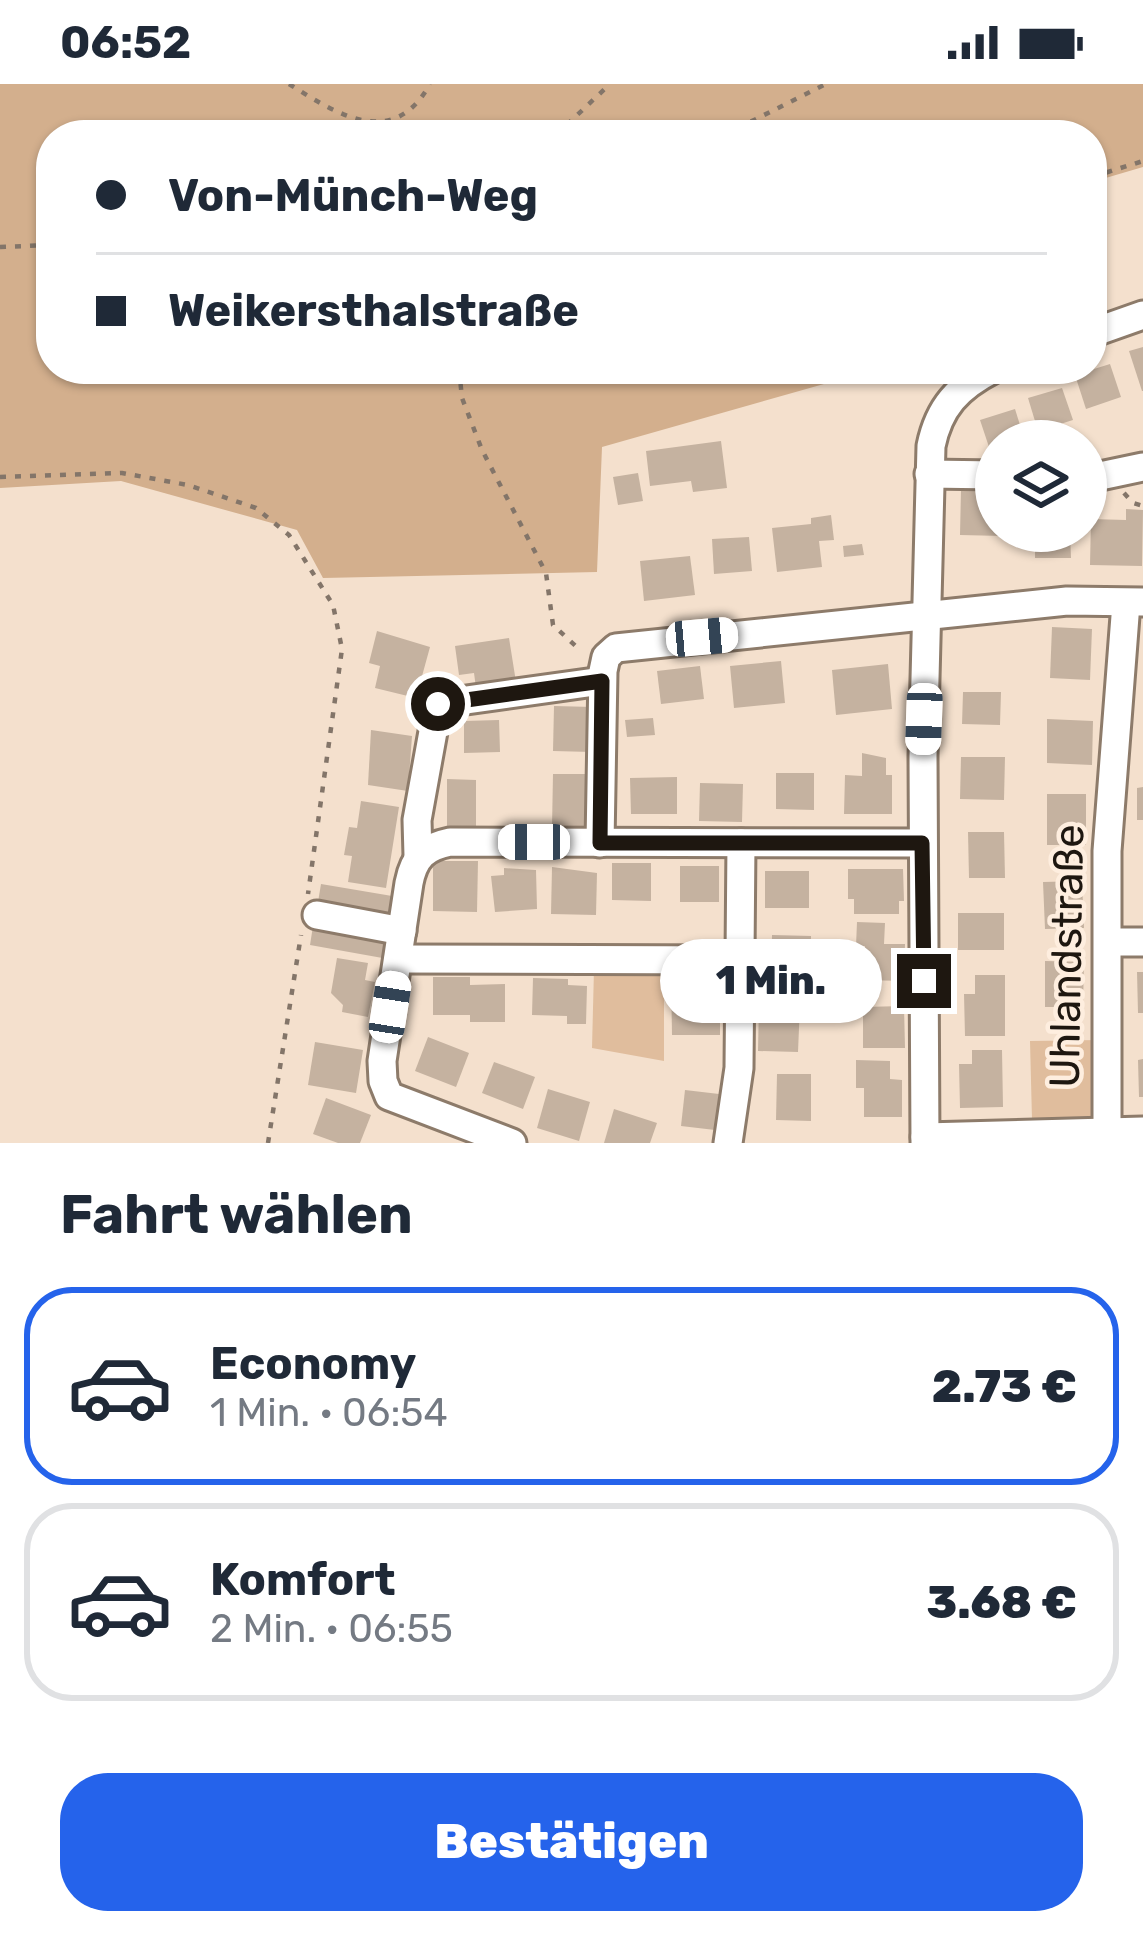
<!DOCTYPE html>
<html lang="de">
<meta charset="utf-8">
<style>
:root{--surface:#fff;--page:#f2f2f3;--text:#1f2937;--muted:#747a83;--line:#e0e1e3;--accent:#2563eb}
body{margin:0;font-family:Rubik,sans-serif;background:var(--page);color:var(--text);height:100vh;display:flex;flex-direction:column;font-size:45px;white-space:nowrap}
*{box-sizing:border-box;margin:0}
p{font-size:39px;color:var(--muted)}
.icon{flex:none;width:66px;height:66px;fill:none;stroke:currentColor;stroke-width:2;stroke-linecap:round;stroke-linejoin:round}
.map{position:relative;height:1059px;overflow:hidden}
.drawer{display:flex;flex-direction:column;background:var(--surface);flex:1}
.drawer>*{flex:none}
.guide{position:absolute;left:36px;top:36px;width:1071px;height:264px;border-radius:48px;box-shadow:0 3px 9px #0004;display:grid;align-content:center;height:264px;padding:0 60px;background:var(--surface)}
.buttons{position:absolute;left:975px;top:336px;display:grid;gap:24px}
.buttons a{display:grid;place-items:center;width:132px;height:132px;border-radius:50%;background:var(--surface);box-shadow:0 3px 9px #0004;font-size:60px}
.end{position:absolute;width:54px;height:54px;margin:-27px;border:15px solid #1e1710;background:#fff;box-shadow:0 0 0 6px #fff}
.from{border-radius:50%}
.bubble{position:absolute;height:84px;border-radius:42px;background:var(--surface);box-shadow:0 3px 9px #0004;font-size:39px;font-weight:800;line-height:84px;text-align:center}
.car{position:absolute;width:36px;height:72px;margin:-36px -18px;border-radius:15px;box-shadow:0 0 9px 3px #0007;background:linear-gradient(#fff 24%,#345 0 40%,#fff 0 76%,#345 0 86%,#fff 0)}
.guide b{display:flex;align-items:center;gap:42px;height:114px;font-size:45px}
.guide b+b{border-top:3px solid var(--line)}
.guide i{width:30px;height:30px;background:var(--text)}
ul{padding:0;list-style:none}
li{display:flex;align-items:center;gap:36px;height:198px;margin:0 24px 18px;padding:0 36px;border:6px solid var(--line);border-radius:48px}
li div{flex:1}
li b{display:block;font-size:45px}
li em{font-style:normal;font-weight:800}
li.on{border-color:var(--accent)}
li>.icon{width:108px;height:108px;stroke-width:1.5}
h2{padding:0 60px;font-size:54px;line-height:144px}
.button{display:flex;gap:24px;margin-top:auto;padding:24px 60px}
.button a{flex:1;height:138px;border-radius:48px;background:var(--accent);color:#fff;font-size:48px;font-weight:800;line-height:138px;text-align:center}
.status{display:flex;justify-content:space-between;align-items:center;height:84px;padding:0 60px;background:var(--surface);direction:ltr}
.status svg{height:33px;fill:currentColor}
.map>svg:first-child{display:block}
.green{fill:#e0bd9d}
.forest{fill:#d3af8d}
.building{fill:#c5b2a0}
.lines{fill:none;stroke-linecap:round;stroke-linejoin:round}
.minor-casing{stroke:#8d7b6a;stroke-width:33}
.path{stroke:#837569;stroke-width:4.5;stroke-dasharray:6 9;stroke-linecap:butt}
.minor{stroke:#fff;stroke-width:27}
.route{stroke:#1e1710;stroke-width:15}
.labels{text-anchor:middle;stroke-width:9;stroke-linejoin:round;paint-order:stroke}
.street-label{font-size:42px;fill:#1e1710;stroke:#feeedf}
</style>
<div class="status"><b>06:52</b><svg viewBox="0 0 49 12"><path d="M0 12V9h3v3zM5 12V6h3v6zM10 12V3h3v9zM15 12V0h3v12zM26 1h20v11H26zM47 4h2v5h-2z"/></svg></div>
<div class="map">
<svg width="1143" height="1059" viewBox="0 0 1143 1059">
<rect width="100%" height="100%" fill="#f4e0cd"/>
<g class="green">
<polygon points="664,884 664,977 592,964 594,885"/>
<polygon points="1100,956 1102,1034 1032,1036 1030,957"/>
</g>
<polygon class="forest" points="0,0 1143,0 1143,83 1092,98 1092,51 51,51 51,285 877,285 602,363 597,488 323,494 297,446 121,397 0,404"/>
<g class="building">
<polygon points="1143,263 1143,307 1142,307 1129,267"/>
<polygon points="1110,280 1121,313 1086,325 1075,291"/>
<polygon points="1062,304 1073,336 1038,347 1028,314"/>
<polygon points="1015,325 1025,357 996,357 996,370 992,372 980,336"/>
<polygon points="721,357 727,404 693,408 691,397 650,402 646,367"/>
<polygon points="638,389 643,417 618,421 613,393"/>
<polygon points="961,406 996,407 996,447 1003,447 1003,452 960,451"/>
<polygon points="1126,425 1143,426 1142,482 1090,481 1091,435 1126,436"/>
<polygon points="831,431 834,456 819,457 822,483 777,488 772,444 811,440 811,434"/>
<polygon points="1025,447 1070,447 1071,474 1035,474 1035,466 1025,466"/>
<polygon points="749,453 752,487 714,490 712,455"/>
<polygon points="862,460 864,471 844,473 843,462"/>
<polygon points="690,472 695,511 644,517 640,477"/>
<polygon points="1052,543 1092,545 1090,596 1050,594"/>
<polygon points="377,547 430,563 416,614 375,604 380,582 369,579"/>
<polygon points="509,554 516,598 476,604 474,589 459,591 455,562"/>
<polygon points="781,577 785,619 734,624 730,582"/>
<polygon points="888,580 892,625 836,631 832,586"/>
<polygon points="700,582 704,615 661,620 657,587"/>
<polygon points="963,608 1001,608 1000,641 962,640"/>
<polygon points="554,622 593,623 592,668 553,667"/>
<polygon points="653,634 655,651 627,653 625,636"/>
<polygon points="1047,635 1093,637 1092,681 1047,679"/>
<polygon points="499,636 500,668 464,669 464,637"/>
<polygon points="371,646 412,652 408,707 368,701"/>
<polygon points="862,669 886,674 886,691 892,691 892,730 844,730 845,691 862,692"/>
<polygon points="961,673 1005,673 1004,716 960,715"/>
<polygon points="776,689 814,689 814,726 776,725"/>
<polygon points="553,690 589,690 588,744 552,743"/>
<polygon points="677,693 677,730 631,730 630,694"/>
<polygon points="447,695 476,696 476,746 447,745"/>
<polygon points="700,699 743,700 742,738 699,737"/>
<polygon points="1143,703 1143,736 1137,736 1137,704"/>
<rect x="1047" y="710" width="39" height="51"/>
<polygon points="361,717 399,723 386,804 348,798 352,772 344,771 349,743 357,744"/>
<polygon points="968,748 1004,748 1005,794 969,794"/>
<polygon points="433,777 478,777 477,828 433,827"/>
<polygon points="612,779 651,779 651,817 612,816"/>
<rect x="680" y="782" width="39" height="36"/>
<polygon points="552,783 597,789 596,831 551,830"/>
<polygon points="504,784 536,786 537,825 495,828 491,792 504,791"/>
<polygon points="848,785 903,785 904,817 899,817 899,830 854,830 854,815 848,815"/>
<rect x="765" y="787" width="44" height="37"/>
<polygon points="1082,797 1084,844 1045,845 1043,798"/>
<polygon points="321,800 398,813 395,831 318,818"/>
<rect x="958" y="829" width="46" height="37"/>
<polygon points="857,838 885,839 884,860 905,860 904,897 864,896 865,862 856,862"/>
<polygon points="313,842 391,856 388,875 310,861"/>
<polygon points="772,851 811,852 810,896 771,895"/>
<polygon points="337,874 368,879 365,896 375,898 368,933 342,928 343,921 331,909"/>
<polygon points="1045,877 1084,878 1083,923 1045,923"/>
<polygon points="1137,888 1143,888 1143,929 1138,929"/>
<polygon points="975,891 1005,891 1005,952 965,952 964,910 975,910"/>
<polygon points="433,893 470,893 470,901 505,900 505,938 470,938 470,931 433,931"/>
<polygon points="671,893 720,893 720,951 672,951"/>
<polygon points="533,894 568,895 568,901 587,902 586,940 567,940 567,932 532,931"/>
<polygon points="759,919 800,920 798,968 758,967"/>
<polygon points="904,922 905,964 863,964 863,923"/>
<polygon points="428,953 469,969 456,1003 415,987"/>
<polygon points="315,958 363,966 356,1009 308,1001"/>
<polygon points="972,966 1002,966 1003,1023 960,1024 959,980 972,980"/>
<polygon points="1143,975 1143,1013 1139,1013 1138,976"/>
<polygon points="856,976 890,977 890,995 902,996 902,1033 864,1033 864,1004 856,1004"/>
<polygon points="494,978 535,993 523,1025 482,1009"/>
<polygon points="777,990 811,990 811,1037 776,1036"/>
<polygon points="548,1005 590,1018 579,1057 537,1044"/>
<polygon points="685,1006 719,1010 715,1046 681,1042"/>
<polygon points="326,1014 371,1031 360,1059 338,1059 313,1050"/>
<polygon points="614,1025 657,1039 650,1059 604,1059"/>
</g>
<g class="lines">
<defs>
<g id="minor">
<polyline points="1092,249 1143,231"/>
<polyline points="929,390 996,391"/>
<polyline points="1086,395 1143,383"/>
<polyline points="600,759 603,587 606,573 616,564 1067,517 1143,518"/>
<polyline points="418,772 417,736 438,620 602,597"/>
<polyline points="317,831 402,847"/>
<polyline points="1108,858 1143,858"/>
<polyline points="398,875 739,876"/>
<polyline points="925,1053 1143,1047"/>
<path d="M512,1059l-123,-47 -6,-15 -1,-20 27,-178c5,-26 16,-36 41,-41l472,1"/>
<polyline points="728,1059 739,984 741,759"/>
<path d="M925,1059l-2,-387 8,-310c8,-39 27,-59 62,-77"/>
<polyline points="1107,1059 1107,767 1126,519"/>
</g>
</defs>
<use href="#minor" class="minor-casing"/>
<g class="path">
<path d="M289,0c48,30 104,67 141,0"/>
<polyline points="556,51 610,0"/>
<polyline points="724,51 826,0"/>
<polyline points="1092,93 1143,77"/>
<polyline points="0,163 51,161"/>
<polyline points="459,285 462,314 482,366 546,489 553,541 581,567"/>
<polyline points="0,393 122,389 188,401 256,424 289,451 333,521 342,565 308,810"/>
<polyline points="1124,409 1133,419 1143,422"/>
<polyline points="268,1059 301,851"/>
</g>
<use href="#minor" class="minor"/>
</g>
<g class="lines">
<polyline class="route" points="438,620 602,597 600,759 922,759 924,897"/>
</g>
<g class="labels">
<g class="street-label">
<text transform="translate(1066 872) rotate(-89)" y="15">Uhlandstraße</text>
</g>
</g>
</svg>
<div class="buttons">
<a><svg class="icon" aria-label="layers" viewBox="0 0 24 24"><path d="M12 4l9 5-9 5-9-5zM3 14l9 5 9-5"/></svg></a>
</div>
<i class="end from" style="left:438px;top:620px"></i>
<i class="end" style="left:924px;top:897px"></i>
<div class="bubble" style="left:660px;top:855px;width:222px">1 Min.</div>
<i class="car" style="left:702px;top:553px;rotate:85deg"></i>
<i class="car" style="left:924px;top:635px;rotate:182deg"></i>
<i class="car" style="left:534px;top:758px;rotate:270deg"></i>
<i class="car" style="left:390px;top:923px;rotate:9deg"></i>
<div class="guide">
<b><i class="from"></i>Von-Münch-Weg</b>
<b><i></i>Weikersthalstraße</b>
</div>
</div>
<section class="drawer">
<h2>Fahrt wählen</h2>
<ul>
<li class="on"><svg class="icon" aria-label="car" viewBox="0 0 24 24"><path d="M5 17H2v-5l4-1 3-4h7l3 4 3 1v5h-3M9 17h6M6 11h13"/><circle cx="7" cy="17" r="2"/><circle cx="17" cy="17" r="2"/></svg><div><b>Economy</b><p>1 Min. · 06:54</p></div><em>2.73 €</em></li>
<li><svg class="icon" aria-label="car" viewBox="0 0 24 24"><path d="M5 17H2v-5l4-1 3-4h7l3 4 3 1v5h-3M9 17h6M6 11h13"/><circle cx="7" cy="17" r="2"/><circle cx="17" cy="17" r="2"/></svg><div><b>Komfort</b><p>2 Min. · 06:55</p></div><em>3.68 €</em></li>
</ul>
<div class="button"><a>Bestätigen</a></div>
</section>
